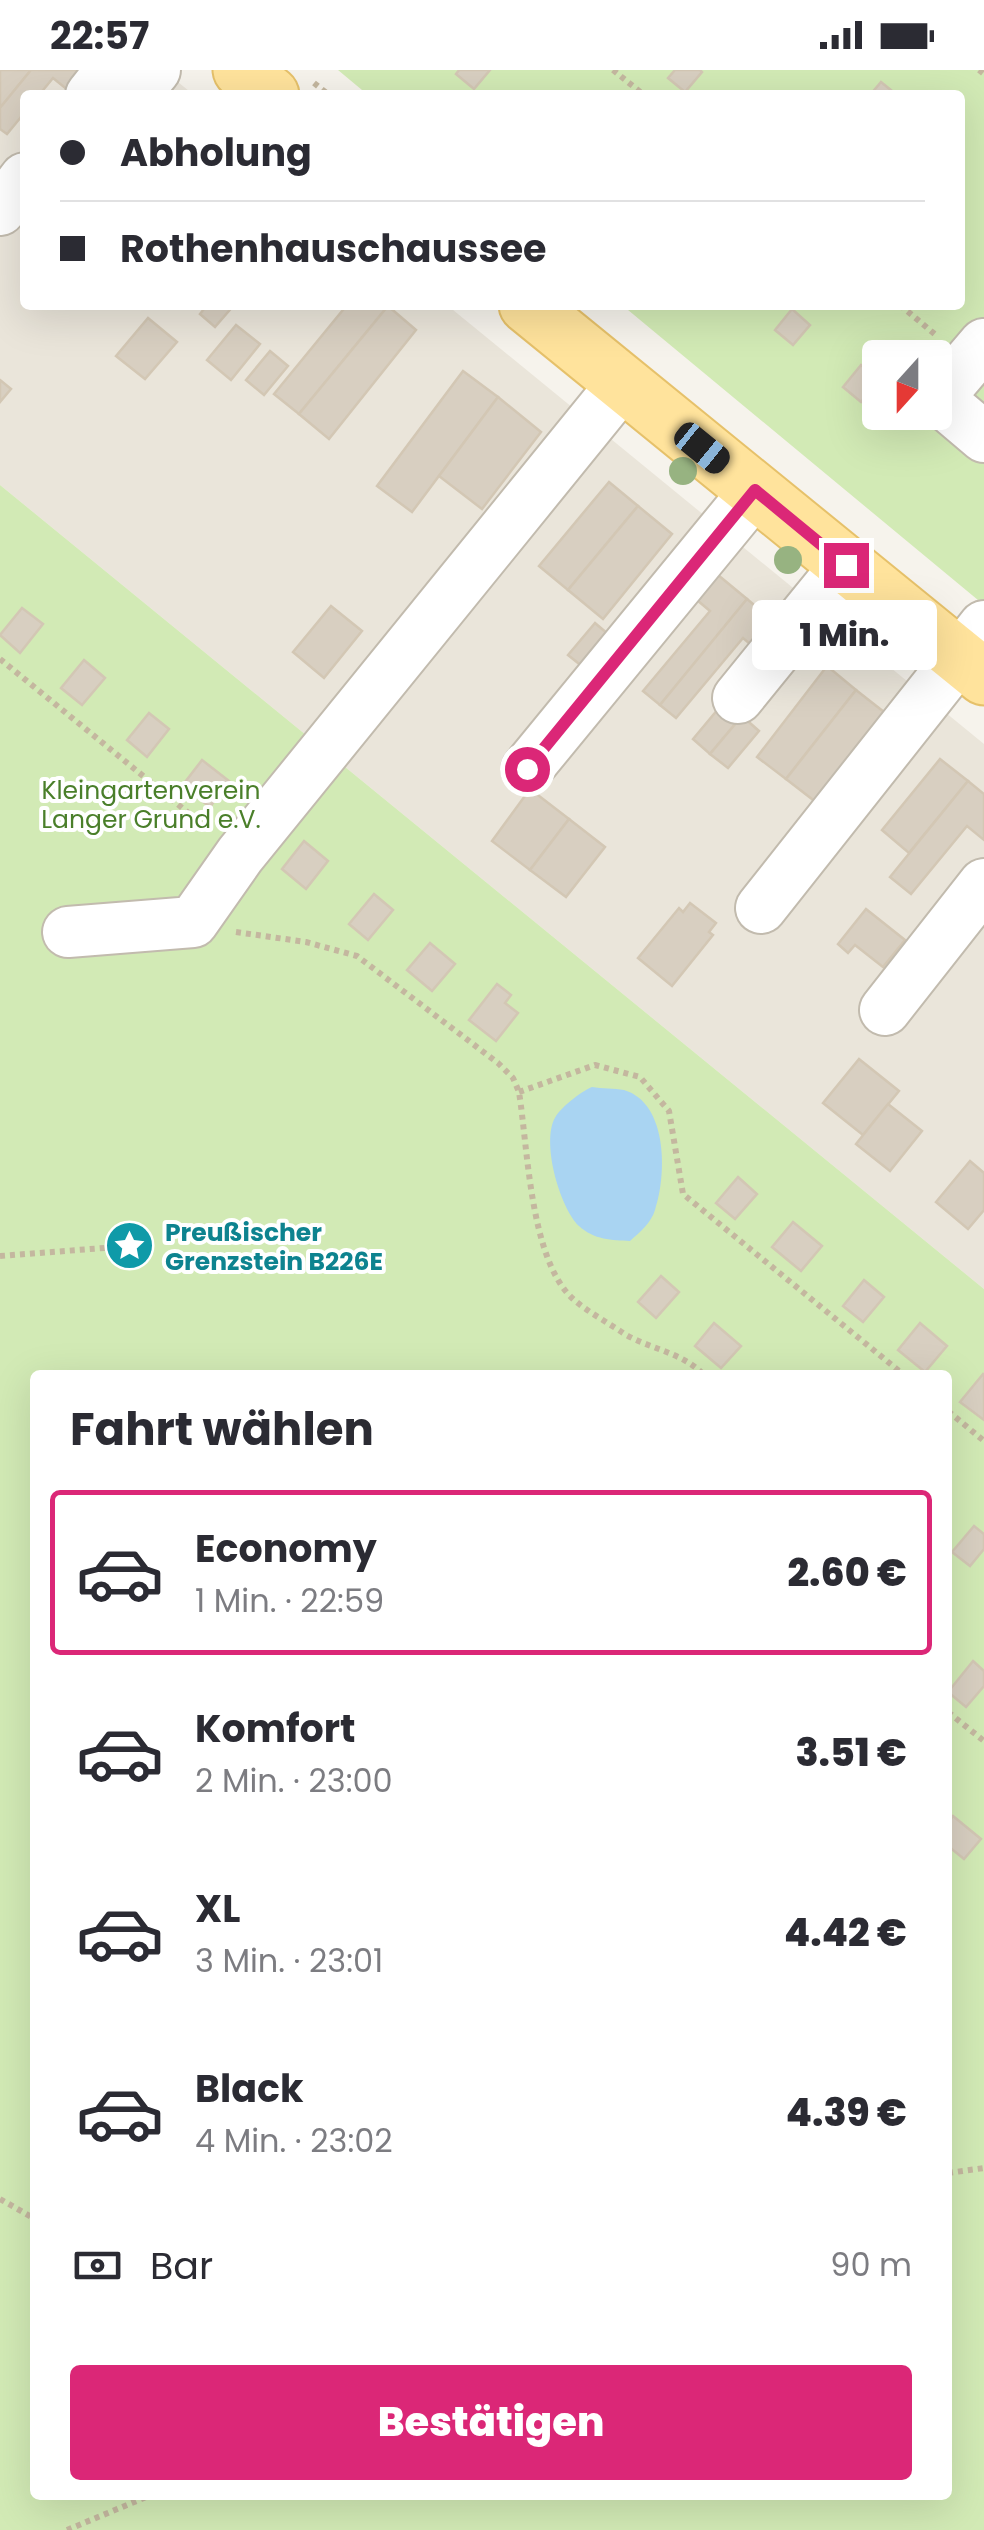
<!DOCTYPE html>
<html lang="de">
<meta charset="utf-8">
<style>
:root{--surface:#fff;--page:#f7f7f7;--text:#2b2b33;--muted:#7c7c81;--line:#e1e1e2;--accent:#db2777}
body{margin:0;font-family:Poppins,sans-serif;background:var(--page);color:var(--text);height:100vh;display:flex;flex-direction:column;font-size:38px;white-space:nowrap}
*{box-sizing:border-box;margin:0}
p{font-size:32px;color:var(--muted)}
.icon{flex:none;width:55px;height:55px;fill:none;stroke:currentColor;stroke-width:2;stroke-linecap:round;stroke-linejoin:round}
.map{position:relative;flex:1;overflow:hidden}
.drawer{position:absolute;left:30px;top:1300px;width:922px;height:1130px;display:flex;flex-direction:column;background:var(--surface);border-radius:10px;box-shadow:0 10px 40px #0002}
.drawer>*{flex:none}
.top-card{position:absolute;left:20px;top:20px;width:945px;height:220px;border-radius:10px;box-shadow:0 10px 40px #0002;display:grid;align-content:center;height:220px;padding:0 40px;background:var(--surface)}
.needle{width:65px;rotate:201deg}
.controls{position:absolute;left:862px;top:270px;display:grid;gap:20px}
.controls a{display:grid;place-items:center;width:90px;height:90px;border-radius:10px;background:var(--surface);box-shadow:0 10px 40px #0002;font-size:50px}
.end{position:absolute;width:45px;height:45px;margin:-22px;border:12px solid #db2777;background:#fff;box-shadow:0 0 0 5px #fff}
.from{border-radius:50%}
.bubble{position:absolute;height:70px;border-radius:10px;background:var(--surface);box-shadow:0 10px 40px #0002;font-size:32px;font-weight:800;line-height:70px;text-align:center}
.car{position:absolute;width:30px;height:60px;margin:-30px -15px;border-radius:12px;box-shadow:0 0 8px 2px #0007;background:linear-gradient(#222 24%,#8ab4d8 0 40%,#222 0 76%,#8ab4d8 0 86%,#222 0)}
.top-card b{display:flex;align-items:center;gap:35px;height:95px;font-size:38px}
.top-card b+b{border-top:2px solid var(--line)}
.top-card i{width:25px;height:25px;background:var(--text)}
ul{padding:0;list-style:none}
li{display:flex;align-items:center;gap:30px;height:165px;margin:0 20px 15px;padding:0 20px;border:5px solid transparent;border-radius:10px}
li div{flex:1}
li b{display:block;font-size:38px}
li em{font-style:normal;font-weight:800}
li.selected{border-color:var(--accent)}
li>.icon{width:90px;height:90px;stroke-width:1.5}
h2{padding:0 40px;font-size:45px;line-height:120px}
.pay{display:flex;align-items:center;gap:25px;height:110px;padding:0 40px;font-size:38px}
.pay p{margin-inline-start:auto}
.button{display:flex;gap:20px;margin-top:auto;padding:20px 40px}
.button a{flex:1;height:115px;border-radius:10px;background:var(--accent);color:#fff;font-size:40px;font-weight:800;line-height:115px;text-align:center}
.status{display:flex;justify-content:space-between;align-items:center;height:70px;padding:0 50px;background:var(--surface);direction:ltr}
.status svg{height:28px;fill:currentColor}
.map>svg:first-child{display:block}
.residential{fill:#eae5da}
.green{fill:#d2eab5;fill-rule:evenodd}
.water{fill:#a9d4f2}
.building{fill:#d8cfc1;stroke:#d3c7b4;stroke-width:2.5}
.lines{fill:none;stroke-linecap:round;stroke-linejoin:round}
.minor-casing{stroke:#c2bbae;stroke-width:54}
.major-casing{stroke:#e6c16a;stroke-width:59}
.path{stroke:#c4b79f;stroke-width:6;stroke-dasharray:5 5;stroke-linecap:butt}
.minor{stroke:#fff;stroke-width:50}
.major{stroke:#ffe39c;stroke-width:55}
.tree{fill:#97b381}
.route{stroke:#db2777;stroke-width:12}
.labels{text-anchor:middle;stroke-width:8;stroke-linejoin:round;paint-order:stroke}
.park-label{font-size:25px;fill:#4a7f2a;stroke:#fff}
.culture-label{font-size:25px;font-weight:bold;fill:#0d838f;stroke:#fff;text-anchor:start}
</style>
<div class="status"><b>22:57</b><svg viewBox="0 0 49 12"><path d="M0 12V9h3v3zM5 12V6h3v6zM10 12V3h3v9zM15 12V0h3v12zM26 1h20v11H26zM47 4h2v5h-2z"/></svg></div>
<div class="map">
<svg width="984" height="2460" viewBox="0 0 984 2460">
<rect width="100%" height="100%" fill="#f6f3ec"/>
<polygon class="residential" points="0,0 163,0 194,25 25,25 25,235 447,235 984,674 984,1219 0,415"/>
<g class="green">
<path d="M338,0h646v535l-362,-300h338v-210h-592zM880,288h55v54h-55z"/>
<path d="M0,415l984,804v1241h-984zM35,1305h913v1120h-913z"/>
</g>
<path class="water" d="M592,1017c10,2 22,1 32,3 44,13 43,85 31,120 -4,13 -15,22 -25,31 -18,-1 -36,-1 -51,-15 -19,-18 -39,-86 -23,-110 7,-10 24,-24 36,-29z"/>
<g class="building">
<polygon points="0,0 31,0 0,38"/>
<polygon points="31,0 97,0 74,25 53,8 39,25 25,25 25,42 7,64 0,59 0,38"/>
<polygon points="459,0 490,0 474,19 456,4"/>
<polygon points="675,0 700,0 702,2 685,22 668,8"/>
<polygon points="881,12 897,25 870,25"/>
<polygon points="207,235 234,235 215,257 200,244"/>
<polygon points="347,235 388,236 299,344 274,324"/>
<polygon points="388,236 416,260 329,369 299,344"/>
<polygon points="792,239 810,255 793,275 775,260"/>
<polygon points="148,248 177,272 145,309 116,286"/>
<polygon points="236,255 260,274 231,310 207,290"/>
<polygon points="270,281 288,296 264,325 246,310"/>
<polygon points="861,295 879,310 861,332 843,317"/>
<polygon points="463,301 498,327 412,442 377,416"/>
<polygon points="0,310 11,319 0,332"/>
<polygon points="498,327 541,362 482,439 439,406"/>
<polygon points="609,412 638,436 568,520 539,496"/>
<polygon points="638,436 672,464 603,549 568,520"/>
<polygon points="718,505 747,529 660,635 643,621 710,541 697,530"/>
<polygon points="747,529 777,554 756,579 743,568 676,648 660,635"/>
<polygon points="331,536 362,561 324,608 293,582"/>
<polygon points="22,538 43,554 20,583 0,565"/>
<polygon points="595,553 615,570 588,601 568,585"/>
<polygon points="84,590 105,608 82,635 61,618"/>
<polygon points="827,596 856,620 786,709 757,687"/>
<polygon points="856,620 884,642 843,694 821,736 786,709"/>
<polygon points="724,632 742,646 710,684 693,669"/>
<polygon points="149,643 169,659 147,687 127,670"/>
<polygon points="742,646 759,661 728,698 710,684"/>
<polygon points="940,689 968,711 909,783 882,760"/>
<polygon points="202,690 229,711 210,737 182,716"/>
<polygon points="968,711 984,724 984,770 967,756 911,824 890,807"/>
<polygon points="530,719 569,749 530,800 492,771"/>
<polygon points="569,749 605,777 566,827 530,800"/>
<polygon points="304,771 328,791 306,819 282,799"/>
<polygon points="374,824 393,840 368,870 349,854"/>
<polygon points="690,833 716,853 709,862 713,865 672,916 638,888 679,838 683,842"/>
<polygon points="866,839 905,870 883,897 855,875 848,883 838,874"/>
<polygon points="430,873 455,894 432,921 407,900"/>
<polygon points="497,914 511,925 505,933 518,943 496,971 469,950"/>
<polygon points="859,989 899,1021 863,1065 823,1033"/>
<polygon points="888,1034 922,1061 890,1101 856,1074"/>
<polygon points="970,1091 984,1103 984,1140 968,1159 936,1132"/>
<polygon points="738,1107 757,1124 735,1149 716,1133"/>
<polygon points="793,1152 822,1176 801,1201 772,1177"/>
<polygon points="661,1206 679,1222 656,1248 638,1232"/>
<polygon points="864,1210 884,1227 863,1252 843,1236"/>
<polygon points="714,1253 741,1276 721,1298 695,1276"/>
<polygon points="920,1253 947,1276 925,1302 898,1280"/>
<polygon points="983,1304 984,1305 984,1350 960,1332"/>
<polygon points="974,1456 984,1464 984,1479 970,1496 952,1482"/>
<polygon points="973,1591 984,1601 984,1616 966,1637 948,1622"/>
<polygon points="953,1746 981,1769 964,1789 948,1776 948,1753"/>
</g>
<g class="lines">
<defs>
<g id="minor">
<polyline points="91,25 111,0"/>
<polyline points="134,25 155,0"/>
<polyline points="0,140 25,108"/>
<polyline points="984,274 938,328 984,367"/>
<polyline points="738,628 846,495"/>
<polyline points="527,699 755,421"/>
<polyline points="761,838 984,556"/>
<polyline points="68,862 193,852 240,785 623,313"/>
<polyline points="885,940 984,814"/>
</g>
<g id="major">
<polyline points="241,0 271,25"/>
<polyline points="527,235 984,607"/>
</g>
</defs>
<use href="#minor" class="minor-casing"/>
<use href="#major" class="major-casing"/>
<g class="path">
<polyline points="613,0 644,25"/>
<polyline points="979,0 984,4"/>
<polyline points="314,13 329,25"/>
<polyline points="900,235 937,266"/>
<polyline points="0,589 208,759"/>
<path d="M236,862l70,10 51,14 141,107 15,15 6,14c9,57 11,166 53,206 14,13 35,24 51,35 26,16 59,19 81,42"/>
<polyline points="519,1022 595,995 640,1007 669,1041 683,1124 904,1305"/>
<polyline points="0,1186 130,1176"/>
<polyline points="948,1341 984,1371"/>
<polyline points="948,1642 984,1671"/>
<polyline points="948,2103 984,2098"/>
<polyline points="0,2129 35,2149"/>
<polyline points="67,2460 151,2425"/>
</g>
<use href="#minor" class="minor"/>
<use href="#major" class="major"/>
</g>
<g class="tree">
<circle cx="683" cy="401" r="14"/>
<circle cx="788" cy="490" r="14"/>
</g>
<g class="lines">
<polyline class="route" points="527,699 755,420 846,495"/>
</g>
<defs>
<symbol id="sight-disc" viewBox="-11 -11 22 22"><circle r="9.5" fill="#0f9aa8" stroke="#fff"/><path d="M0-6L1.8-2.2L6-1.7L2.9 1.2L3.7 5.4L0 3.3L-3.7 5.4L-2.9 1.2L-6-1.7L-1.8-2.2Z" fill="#fff"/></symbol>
</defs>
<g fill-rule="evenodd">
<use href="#sight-disc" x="102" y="1148" width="55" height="55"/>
</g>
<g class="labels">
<g class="park-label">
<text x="151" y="729">Kleingartenverein<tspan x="151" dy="29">Langer Grund e.V.</tspan></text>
</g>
<g class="culture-label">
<text x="165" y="1171">Preußischer<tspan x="165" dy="29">Grenzstein B226E</tspan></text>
</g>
</g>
</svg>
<div class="controls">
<a><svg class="needle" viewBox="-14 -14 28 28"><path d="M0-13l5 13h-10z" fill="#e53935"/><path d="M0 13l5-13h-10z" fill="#7c7c81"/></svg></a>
</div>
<i class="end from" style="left:527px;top:699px"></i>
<i class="end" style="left:846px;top:495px"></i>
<div class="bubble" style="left:752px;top:530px;width:185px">1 Min.</div>
<i class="car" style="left:702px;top:378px;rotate:129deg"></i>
<div class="top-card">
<b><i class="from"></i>Abholung</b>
<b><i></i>Rothenhauschaussee</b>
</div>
<section class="drawer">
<h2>Fahrt wählen</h2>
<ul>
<li class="selected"><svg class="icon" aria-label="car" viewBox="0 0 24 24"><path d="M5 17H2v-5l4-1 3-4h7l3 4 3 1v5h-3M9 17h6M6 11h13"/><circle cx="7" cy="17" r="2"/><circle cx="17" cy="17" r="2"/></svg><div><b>Economy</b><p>1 Min. · 22:59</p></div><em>2.60 €</em></li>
<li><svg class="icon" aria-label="car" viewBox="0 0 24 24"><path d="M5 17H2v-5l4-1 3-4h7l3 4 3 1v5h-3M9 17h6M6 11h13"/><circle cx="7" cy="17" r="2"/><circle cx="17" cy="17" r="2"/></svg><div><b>Komfort</b><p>2 Min. · 23:00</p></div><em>3.51 €</em></li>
<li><svg class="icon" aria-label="car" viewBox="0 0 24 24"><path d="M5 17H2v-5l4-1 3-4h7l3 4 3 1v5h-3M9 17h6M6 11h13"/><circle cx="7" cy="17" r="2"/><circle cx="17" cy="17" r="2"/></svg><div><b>XL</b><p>3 Min. · 23:01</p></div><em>4.42 €</em></li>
<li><svg class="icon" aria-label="car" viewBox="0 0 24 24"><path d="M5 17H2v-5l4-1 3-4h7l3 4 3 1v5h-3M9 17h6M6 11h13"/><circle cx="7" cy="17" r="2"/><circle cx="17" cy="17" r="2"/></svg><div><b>Black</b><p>4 Min. · 23:02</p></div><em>4.39 €</em></li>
</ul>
<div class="pay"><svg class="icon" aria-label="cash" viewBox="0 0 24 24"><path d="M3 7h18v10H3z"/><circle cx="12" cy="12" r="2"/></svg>Bar<p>90 m</p></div>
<div class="button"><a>Bestätigen</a></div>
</section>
</div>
